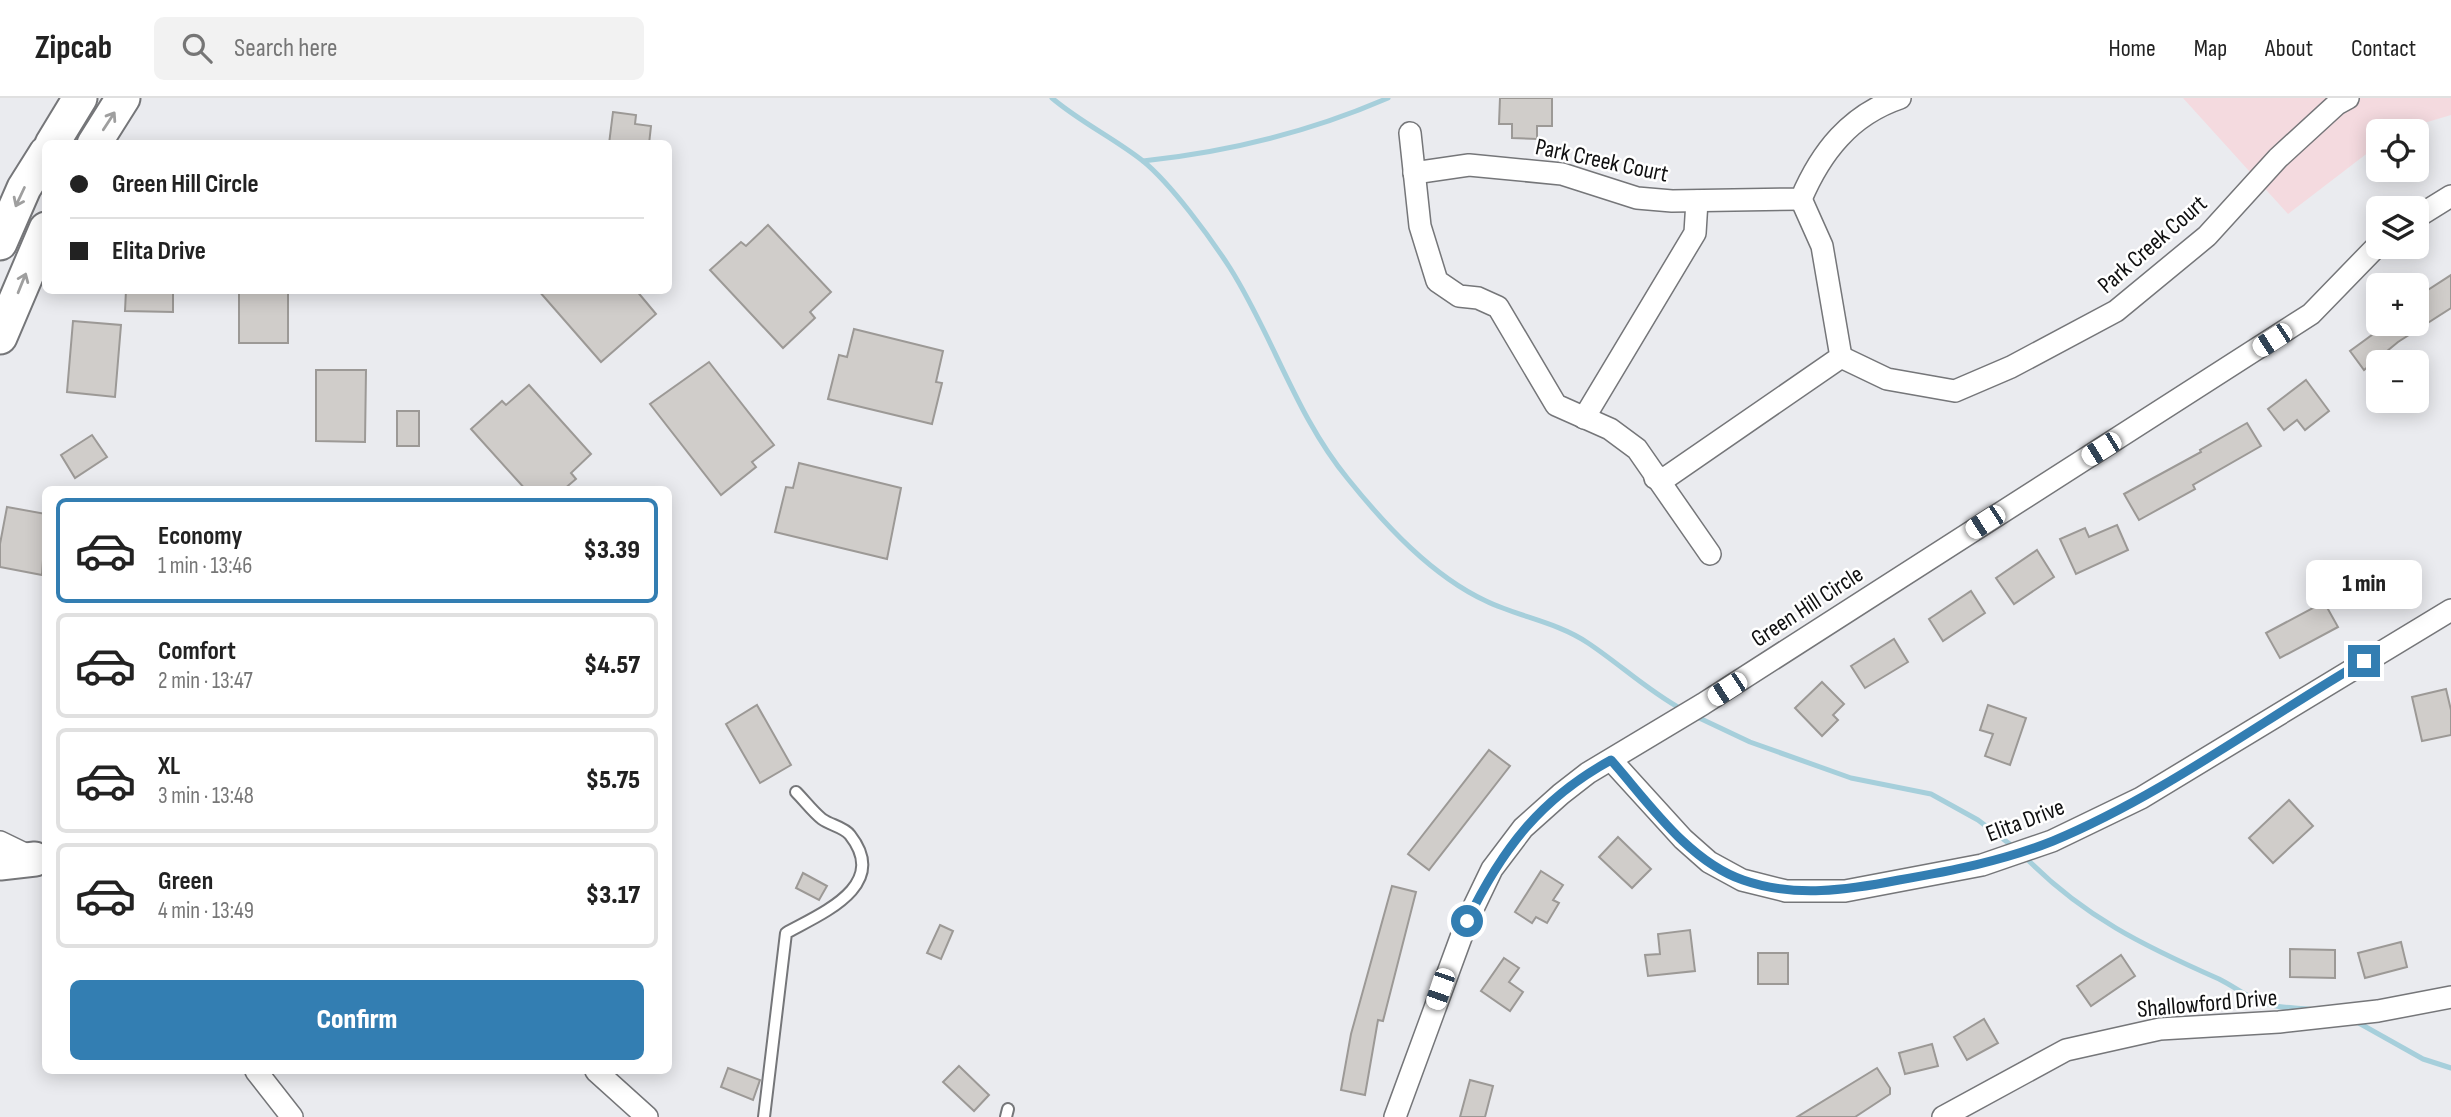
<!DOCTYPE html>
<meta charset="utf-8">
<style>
:root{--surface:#fff;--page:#f2f2f2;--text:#222;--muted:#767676;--line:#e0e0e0;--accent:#337eb2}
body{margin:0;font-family:"Sofia Sans Condensed",sans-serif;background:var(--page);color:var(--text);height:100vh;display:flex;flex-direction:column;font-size:26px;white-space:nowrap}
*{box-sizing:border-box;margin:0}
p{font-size:23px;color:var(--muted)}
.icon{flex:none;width:38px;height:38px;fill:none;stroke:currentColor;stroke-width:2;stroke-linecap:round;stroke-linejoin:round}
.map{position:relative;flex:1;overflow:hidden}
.drawer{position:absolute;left:42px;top:388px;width:630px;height:588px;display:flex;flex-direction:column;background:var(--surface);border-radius:10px;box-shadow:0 4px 18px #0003}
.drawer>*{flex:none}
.banner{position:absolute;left:42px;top:42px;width:630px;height:154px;border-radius:10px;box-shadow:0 4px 18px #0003;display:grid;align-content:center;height:154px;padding:0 28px;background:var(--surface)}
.tools{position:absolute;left:2366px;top:21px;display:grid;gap:14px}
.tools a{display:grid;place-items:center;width:63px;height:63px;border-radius:10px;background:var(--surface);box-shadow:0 4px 18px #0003;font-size:35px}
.end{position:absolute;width:32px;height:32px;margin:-16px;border:9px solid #337eb2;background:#fff;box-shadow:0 0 0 4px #fff}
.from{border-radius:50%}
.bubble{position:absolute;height:49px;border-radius:10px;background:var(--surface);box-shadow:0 4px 18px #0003;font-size:23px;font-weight:800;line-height:49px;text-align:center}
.car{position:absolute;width:21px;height:42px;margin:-21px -10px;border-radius:9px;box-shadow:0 0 5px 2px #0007;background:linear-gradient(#fff 24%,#345 0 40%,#fff 0 76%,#345 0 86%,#fff 0)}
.banner b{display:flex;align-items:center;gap:24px;height:66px;font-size:26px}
.banner b+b{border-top:2px solid var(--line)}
.banner i{width:18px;height:18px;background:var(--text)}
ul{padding:12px 0 0;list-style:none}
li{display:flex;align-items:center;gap:21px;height:105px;margin:0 14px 10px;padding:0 14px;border:4px solid var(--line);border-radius:10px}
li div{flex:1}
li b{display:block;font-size:26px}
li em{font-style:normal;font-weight:800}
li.current{border-color:var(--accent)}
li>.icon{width:63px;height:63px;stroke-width:1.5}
.action{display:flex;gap:14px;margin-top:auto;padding:14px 28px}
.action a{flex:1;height:80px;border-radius:10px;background:var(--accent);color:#fff;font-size:28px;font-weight:800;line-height:80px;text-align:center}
header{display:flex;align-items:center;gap:42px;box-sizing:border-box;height:98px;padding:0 35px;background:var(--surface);border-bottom:2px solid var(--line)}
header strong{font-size:33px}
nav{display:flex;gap:38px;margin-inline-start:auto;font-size:24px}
.search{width:490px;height:63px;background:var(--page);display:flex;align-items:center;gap:18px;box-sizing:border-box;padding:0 24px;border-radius:10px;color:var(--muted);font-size:26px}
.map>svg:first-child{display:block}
.commercial{fill:#f4dadf}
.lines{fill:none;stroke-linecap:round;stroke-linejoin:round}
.stream{stroke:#a6cfdb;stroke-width:5}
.building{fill:#d0cdca;stroke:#9c9996;stroke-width:2}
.service-casing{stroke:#757679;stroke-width:14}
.minor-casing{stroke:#757679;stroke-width:24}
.primary-casing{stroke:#757679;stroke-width:37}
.service{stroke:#fff;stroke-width:10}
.minor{stroke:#fff;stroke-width:21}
.primary{stroke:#fff;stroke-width:33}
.oneway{stroke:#9f9f9f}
.route{stroke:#337eb2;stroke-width:9}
.labels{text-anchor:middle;stroke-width:5;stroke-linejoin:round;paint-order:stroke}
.street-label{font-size:24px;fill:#0f0f10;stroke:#fff}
</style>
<header>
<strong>Zipcab</strong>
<div class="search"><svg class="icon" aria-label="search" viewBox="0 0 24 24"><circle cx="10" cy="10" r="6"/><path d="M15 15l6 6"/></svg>Search here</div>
<nav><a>Home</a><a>Map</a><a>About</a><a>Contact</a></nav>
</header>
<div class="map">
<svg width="2451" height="1019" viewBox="0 0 2451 1019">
<rect width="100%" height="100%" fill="#eaebef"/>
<polygon class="commercial" points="2183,0 2451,0 2451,17 2397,33 2378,33 2378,47 2288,116"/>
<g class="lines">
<g class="stream">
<path d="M1052,0c28,24 62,40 91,63 28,23 67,76 87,107 43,68 66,148 118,211 37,46 84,97 138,122 33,16 71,21 102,42 33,22 60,48 95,67"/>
<path d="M1143,63c84,-9 167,-29 245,-63"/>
<polyline points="1695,618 1750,644 1851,680 1931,696 1978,722 2015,750"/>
<path d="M2025,759c59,60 119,89 194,122 18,9 33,22 53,26 13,4 28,2 42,5"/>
<polyline points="2357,924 2423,961 2451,970"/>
</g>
</g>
<g class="building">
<polygon points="1500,0 1552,0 1552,28 1537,28 1537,41 1512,40 1512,26 1499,26"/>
<polygon points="613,14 636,17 635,26 651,28 649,46 609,46"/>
<polygon points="768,127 831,194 810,214 815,220 783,250 710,172 741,144 746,148"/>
<polygon points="2451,177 2451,210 2398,244 2364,272 2350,253 2387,226 2417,226 2417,199"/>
<polygon points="126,192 173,192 173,214 125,213"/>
<rect x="239" y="192" width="49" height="53"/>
<polygon points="538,192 636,192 656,216 601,264"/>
<polygon points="73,223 121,227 115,299 67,294"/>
<polygon points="854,231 943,253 936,284 942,285 932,326 828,301 839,257 847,259"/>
<polygon points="709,264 774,347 752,364 756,369 721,397 650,306"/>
<polygon points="316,272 366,272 365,344 316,343"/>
<polygon points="2306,282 2329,313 2305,332 2297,322 2284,332 2268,311"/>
<polygon points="529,287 591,356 571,375 576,381 563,392 526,392 471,331 502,303 506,307"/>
<rect x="397" y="313" width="22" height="35"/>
<polygon points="2247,325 2261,348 2193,387 2195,391 2139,422 2124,396 2201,354 2200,352"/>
<polygon points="92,337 107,359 75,380 61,357"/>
<polygon points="799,365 901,390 887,461 775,434 786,389 793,390"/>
<polygon points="7,409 46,416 42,477 0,469 0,446"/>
<polygon points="2117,427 2128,452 2076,476 2060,441 2085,430 2089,439"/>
<polygon points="2037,452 2054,479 2014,506 1996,480"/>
<polygon points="1971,493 1985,515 1943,543 1929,521"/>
<polygon points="2324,504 2338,529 2280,560 2266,535"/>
<polygon points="1894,541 1908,564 1865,590 1851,568"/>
<polygon points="1822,584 1844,606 1833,617 1838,622 1822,638 1795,610"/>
<polygon points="2446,591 2451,612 2451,637 2422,643 2412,599"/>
<polygon points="757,607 791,667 760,685 726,626"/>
<polygon points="1988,607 2026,620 2010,667 1985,658 1993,636 1980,632"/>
<polygon points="1489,652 1510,668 1429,772 1408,756"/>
<polygon points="2289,702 2313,728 2273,765 2249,740"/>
<polygon points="1618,739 1651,771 1632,790 1599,759"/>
<polygon points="1541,773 1563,787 1553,802 1559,805 1547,825 1536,819 1532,825 1515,814"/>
<polygon points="803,775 827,788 819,802 796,790"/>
<polygon points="1392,788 1416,794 1383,923 1378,922 1365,997 1341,992 1351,936"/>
<polygon points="940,827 953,833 941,861 927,855"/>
<polygon points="1690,832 1695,873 1648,878 1645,857 1660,856 1658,836"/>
<polygon points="2401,844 2407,869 2365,880 2358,855"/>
<polygon points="2290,851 2335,852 2335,880 2290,879"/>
<rect x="1758" y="855" width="30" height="31"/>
<polygon points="2121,857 2135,878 2091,908 2077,888"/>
<polygon points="1504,860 1519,870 1509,884 1523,894 1510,913 1481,893"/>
<polygon points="1984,921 1998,945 1967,962 1954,939"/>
<polygon points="1932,946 1938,968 1905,976 1899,955"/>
<polygon points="959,968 989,997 974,1013 943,984"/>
<polygon points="728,970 760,982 753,1002 721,989"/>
<polygon points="1877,970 1890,990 1890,996 1855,1019 1797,1019"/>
<polygon points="1470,982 1493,988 1485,1019 1460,1019"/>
</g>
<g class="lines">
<defs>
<g id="service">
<path d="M764,1019l22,-184c36,-20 104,-47 64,-98 -6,-8 -20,-10 -28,-16 -9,-7 -18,-19 -26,-27"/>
<polyline points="1006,1019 1008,1011"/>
</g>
<g id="minor">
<polyline points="1410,35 1420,128 1437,183 1459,198 1478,200 1498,209 1556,307 1610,331 1637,351 1710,456"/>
<path d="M1414,75l55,-8 93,9 75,24 35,3 129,-2c20,-47 49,-84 99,-101"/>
<polyline points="2417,119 2451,98"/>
<polyline points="1841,259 1887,281 1955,293 2011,269 2116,213 2207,138 2278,60 2337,6 2348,0"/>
<polyline points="1584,320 1695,135 1697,103"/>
<polyline points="1655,380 1667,379 1841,259 1822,148 1801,101"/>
<polyline points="1611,662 1683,741 1709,764 1742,782 1786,793 1845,793 1982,767 2052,743 2141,700 2451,512"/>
<polyline points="0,744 35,761"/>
<polyline points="256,973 292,1019"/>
<polyline points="596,973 647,1019"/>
<polyline points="1395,1019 1467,823 1492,771 1523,730 1561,696 1588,675 1703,606 2311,216 2378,147"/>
<polyline points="1943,1019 2066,952 2160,931 2279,924 2378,913 2451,899"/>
</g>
<g id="primary">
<polyline points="52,46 80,0"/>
<polyline points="94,46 123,0"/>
<polyline points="0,145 24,90 46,55"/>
<polyline points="0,239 46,131"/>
<polyline points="0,765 35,761"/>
</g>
</defs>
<use href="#service" class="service-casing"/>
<use href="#minor" class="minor-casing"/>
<use href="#primary" class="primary-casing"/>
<use href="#service" class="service"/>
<use href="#minor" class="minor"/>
<use href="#primary" class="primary"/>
</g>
<defs><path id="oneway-shaft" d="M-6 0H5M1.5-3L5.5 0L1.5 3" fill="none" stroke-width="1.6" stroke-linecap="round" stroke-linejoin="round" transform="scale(1.75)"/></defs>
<g class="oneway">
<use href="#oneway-shaft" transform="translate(109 23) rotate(-57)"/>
<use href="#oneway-shaft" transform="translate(20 99) rotate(115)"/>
<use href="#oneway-shaft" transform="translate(22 185) rotate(-68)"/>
</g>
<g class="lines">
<path class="route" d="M1467,823c35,-72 73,-122 144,-161 37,42 77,101 132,120 51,18 105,10 156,0 52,-9 104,-19 154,-39 110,-46 208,-120 311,-180"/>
</g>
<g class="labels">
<g class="street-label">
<text transform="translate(1602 62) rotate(12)" y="8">Park Creek Court</text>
<text transform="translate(2152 146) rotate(-41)" y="8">Park Creek Court</text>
<text transform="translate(1807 508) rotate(-33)" y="8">Green Hill Circle</text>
<text transform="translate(2025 722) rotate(-21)" y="8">Elita Drive</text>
<text transform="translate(2207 905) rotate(-5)" y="8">Shallowford Drive</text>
</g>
</g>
</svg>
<div class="tools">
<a><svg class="icon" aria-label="locate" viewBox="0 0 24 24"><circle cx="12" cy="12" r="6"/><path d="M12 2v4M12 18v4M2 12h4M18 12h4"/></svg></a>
<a><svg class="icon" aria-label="layers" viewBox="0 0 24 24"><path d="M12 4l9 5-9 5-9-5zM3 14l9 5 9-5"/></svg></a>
<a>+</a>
<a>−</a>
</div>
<i class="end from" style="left:1467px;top:823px"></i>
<i class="end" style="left:2364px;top:563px"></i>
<div class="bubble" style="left:2306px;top:462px;width:116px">1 min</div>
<i class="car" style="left:2272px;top:242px;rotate:237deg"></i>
<i class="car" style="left:2101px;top:351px;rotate:238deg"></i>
<i class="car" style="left:1985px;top:424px;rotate:237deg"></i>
<i class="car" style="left:1727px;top:591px;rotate:237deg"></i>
<i class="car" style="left:1440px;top:891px;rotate:199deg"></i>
<div class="banner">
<b><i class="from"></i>Green Hill Circle</b>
<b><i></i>Elita Drive</b>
</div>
<section class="drawer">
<ul>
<li class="current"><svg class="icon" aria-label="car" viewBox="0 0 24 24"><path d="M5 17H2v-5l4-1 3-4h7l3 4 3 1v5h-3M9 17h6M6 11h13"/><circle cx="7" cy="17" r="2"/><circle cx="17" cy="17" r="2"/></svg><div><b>Economy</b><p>1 min · 13:46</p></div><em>$3.39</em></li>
<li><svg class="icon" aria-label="car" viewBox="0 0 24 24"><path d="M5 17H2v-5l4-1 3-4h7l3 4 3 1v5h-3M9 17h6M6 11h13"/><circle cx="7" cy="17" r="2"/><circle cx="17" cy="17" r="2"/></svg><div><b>Comfort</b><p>2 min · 13:47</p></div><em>$4.57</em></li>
<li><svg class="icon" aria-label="car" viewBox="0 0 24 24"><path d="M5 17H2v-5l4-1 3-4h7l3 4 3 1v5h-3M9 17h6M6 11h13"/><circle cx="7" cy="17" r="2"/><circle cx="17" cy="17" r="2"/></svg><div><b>XL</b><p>3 min · 13:48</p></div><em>$5.75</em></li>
<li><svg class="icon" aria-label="car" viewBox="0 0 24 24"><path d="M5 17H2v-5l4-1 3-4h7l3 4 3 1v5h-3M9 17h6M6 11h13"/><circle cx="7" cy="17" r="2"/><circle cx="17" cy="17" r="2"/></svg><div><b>Green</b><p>4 min · 13:49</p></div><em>$3.17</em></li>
</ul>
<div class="action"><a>Confirm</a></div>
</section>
</div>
